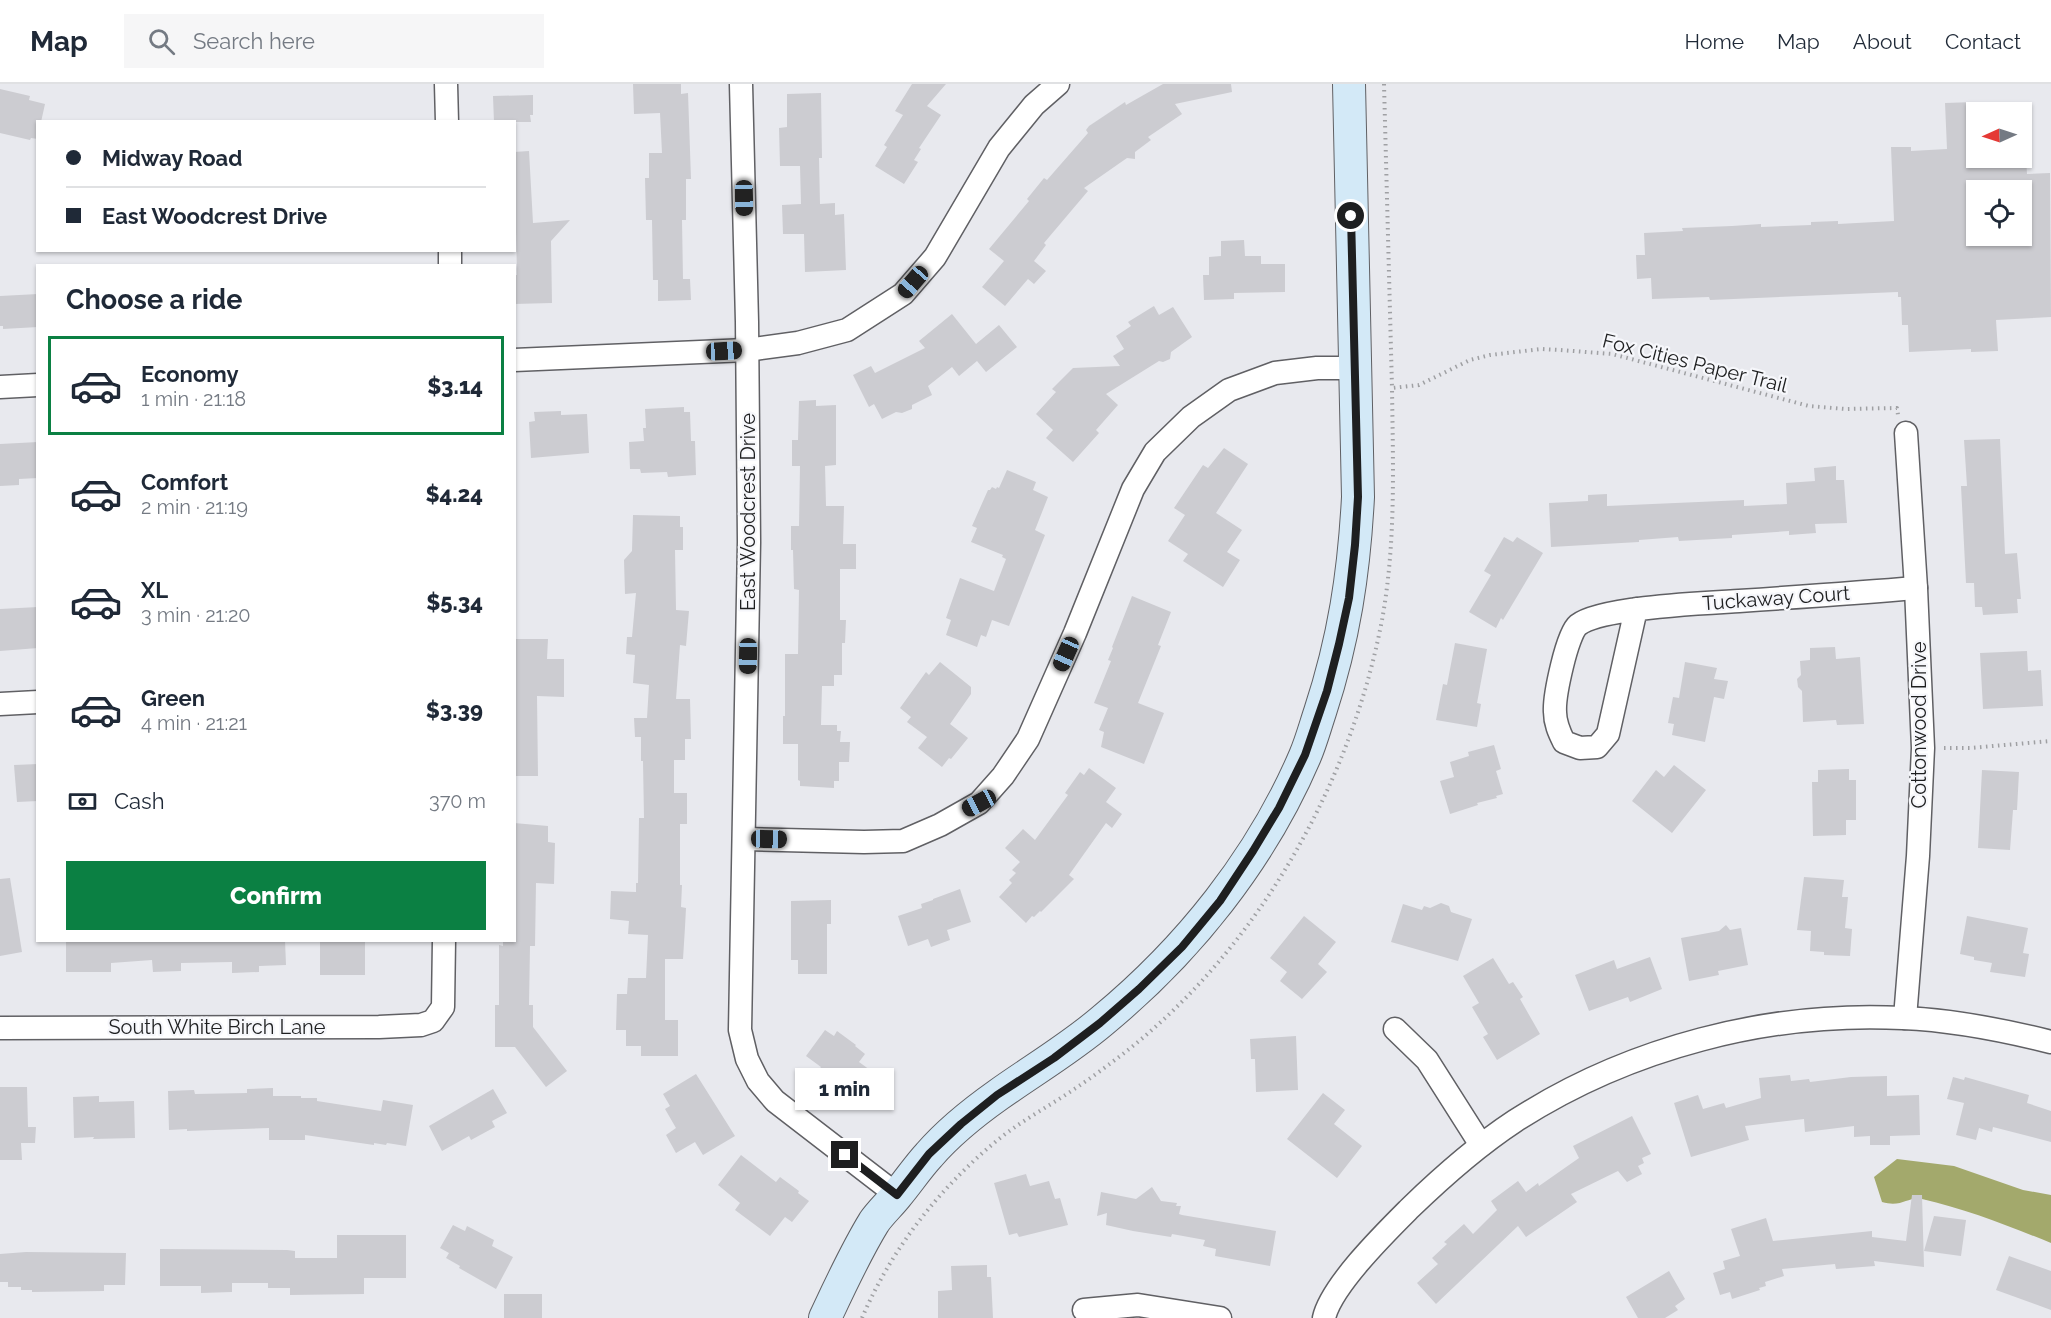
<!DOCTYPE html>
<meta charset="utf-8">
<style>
:root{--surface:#fff;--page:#f6f6f7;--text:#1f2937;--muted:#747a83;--line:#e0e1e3;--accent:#0b8043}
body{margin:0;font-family:Raleway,sans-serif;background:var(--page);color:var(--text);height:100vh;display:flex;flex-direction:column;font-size:22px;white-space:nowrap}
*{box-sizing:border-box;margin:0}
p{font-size:20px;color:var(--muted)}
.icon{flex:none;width:33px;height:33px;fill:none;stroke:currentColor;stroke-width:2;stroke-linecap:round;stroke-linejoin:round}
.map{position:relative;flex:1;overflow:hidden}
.details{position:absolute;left:36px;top:180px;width:480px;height:678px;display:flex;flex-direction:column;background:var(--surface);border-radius:0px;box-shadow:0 2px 4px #0004}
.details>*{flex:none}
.hud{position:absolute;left:36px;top:36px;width:480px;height:132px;border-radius:0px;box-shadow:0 2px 4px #0004;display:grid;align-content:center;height:132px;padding:0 30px;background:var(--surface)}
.needle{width:39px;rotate:267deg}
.buttons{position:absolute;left:1966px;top:18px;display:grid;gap:12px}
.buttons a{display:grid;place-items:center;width:66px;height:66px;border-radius:0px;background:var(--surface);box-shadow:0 2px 4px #0004;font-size:30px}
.end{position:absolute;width:27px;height:27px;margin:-14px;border:8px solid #1e1f20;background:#fff;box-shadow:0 0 0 3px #fff}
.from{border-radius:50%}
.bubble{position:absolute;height:42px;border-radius:0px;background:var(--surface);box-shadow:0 2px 4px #0004;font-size:20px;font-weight:800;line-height:42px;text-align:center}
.car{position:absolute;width:18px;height:36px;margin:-18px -9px;border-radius:8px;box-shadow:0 0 4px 2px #0007;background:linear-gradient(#222 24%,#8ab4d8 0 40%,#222 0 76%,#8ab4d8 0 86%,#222 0)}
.hud b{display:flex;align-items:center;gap:21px;height:57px;font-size:22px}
.hud b+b{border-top:2px solid var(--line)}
.hud i{width:15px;height:15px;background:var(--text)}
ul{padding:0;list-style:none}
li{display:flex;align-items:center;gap:18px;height:99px;margin:0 12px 9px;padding:0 18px;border:3px solid transparent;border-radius:0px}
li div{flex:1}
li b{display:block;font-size:22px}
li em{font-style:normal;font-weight:800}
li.on{border-color:var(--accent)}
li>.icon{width:54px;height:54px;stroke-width:1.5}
h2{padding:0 30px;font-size:27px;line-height:72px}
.pay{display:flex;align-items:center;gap:15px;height:66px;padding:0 30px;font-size:22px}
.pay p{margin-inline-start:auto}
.cta{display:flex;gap:12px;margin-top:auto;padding:12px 30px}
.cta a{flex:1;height:69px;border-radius:0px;background:var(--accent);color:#fff;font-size:24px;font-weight:800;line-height:69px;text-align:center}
header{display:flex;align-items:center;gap:36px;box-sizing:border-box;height:84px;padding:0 30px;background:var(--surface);border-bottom:2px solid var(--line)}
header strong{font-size:28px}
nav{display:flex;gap:33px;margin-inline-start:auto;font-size:21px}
.search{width:420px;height:54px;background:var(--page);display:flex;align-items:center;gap:15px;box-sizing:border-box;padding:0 21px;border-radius:0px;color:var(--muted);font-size:22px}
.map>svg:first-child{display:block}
.forest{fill:#a3a96c}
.building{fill:#ccccd1;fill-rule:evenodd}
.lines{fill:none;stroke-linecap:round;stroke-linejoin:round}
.street-casing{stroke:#606064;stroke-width:25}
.secondary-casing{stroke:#606064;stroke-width:34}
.path{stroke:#9fa0a3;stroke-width:4;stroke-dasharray:1.5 4.5;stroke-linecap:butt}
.street{stroke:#fff;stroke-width:22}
.secondary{stroke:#d3e9f7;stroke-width:32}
.route{stroke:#1e1f20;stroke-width:8}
.labels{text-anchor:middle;stroke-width:4.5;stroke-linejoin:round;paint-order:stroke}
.street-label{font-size:20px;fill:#1e1f20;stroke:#f6f7fb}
</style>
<header>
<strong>Map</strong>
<div class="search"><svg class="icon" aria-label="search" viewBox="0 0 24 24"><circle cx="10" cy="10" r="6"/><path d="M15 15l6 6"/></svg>Search here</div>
<nav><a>Home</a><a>Map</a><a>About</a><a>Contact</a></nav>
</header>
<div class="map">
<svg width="2051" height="1234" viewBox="0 0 2051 1234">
<rect width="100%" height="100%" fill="#e8e9ee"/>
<path class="forest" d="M1897,1075l57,7 69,24 28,5v48c-42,-17 -85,-34 -129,-44 -14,-3 -20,9 -40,3l-8,-25z"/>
<g class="building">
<polygon points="633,0 681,0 681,10 688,9 691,95 686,95 686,136 682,136 683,195 690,195 691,216 658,217 658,196 653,196 652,136 646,136 645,94 649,94 649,69 662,69 660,29 634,30"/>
<polygon points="912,0 946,0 927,22 941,31 919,64 921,65 914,76 918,78 904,100 875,82 887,63 884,61 903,31 895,27"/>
<polygon points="1163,0 1231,0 1232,8 1175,20 1182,30 1148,53 1151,56 1135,68 1135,75 1127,74 1084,104 1088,107 1044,159 1046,161 1034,177 1046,187 1034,200 1028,195 1005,222 982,203 1004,177 989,165 1029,117 1027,115 1044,94 1047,96 1088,49 1086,46 1089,42 1125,18 1126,21"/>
<polygon points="0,5 30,12 29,16 45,20 41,38 38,38 38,55 31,54 30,56 0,49"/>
<polygon points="821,9 822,74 819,74 820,120 835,119 835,131 844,130 846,186 805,188 804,150 783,150 782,121 801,120 800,82 780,82 779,44 787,43 787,10"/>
<polygon points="533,11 533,31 530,31 531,38 494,38 493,12"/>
<path d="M1975,18l2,56h49l1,16 23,-1 1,144 -55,3 2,31 -27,1v-3l-62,3 -1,-27h-6l-1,-28h-3v-5l-188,8 -1,-3 -57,2 -1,-21 -14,1 -1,-24h9l-1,-22 39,-2 -1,-3 50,-2 29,-2v3l50,-2v-3l27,-1v3l56,-3 -3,-74h20v4l36,-2 -2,-46zM1977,106h45v46h-45z"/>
<polygon points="529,67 533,139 570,136 551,157 552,219 514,220 514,191 517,191 516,148 514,148 514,68"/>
<polygon points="1244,156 1245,172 1261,172 1261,180 1285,180 1285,208 1234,209 1234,215 1204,216 1203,191 1209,191 1209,173 1221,172 1221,157"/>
<polygon points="38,210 38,243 3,245 3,242 0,242 0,212"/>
<polygon points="1154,222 1159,231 1173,223 1192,253 1171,268 1170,275 1163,278 1159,277 1106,310 1118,321 1096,346 1099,349 1073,378 1046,354 1053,346 1036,330 1056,308 1052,305 1073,284 1120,282 1113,272 1124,265 1116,252 1131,242 1128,238"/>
<polygon points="952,230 976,260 999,241 1017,263 986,288 977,277 959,292 952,283 928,302 932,311 912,321 912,325 902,329 896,328 882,335 874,320 869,323 853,291 871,282 875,289 925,264 919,257"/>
<polygon points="816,316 816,322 836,321 836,381 825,382 826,422 844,422 843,460 856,460 856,485 840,485 840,536 846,536 845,559 842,559 842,591 834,591 834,602 822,602 821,641 837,641 837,647 841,647 840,658 850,658 849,678 839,678 839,697 834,697 834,704 800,702 800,697 798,696 798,660 783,660 783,632 785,632 785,570 798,570 799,506 794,505 793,466 791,466 791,442 799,442 800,382 792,382 792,356 798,356 799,317"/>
<polygon points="684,323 684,328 690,328 691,357 695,357 696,391 668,393 667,388 641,389 640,385 630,385 629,358 644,357 643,344 646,344 645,325"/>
<polygon points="561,327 561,331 587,330 589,369 531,374 529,338 535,337 534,328"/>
<polygon points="2000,355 2005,470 2017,469 2021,515 2017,515 2018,529 1983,531 1982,523 1975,523 1974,499 1966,499 1961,402 1967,402 1964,356"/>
<polygon points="38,358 38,394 19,395 19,401 0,402 0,360"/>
<polygon points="1224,364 1248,380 1216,429 1242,446 1227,468 1240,476 1223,503 1183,477 1188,470 1168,457 1185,431 1174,424 1203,381 1208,384"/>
<polygon points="1836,382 1836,396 1844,396 1847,439 1815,440 1816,449 1789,451 1789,447 1732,451 1732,454 1679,457 1678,453 1639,456 1639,458 1551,463 1549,419 1588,417 1588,411 1607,410 1607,422 1744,416 1744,422 1787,420 1786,399 1815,397 1814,384"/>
<polygon points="1007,386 1036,398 1033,406 1048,413 1035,446 1045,451 1009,542 992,536 986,553 981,551 977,563 946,551 951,536 946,534 960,494 994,507 1006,475 1002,473 1003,471 971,458 977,444 972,442 988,406 990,406 992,403 996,405 997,403 999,404"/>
<polygon points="633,431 680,432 680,443 683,443 683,466 675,466 676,526 689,527 686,562 680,561 676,615 690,615 691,655 685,655 685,676 674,676 674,709 687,709 687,740 680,740 680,801 682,801 681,823 686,824 685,843 683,875 665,875 665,936 678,936 678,972 641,972 641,962 626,962 626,946 616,946 617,910 627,910 628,894 646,894 648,851 628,850 629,837 610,835 611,807 636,808 636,799 638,799 639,734 644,734 643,677 641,677 641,653 635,653 634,634 647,634 649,601 633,599 635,571 626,570 627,553 632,553 636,509 625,510 624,476 632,467"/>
<polygon points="1504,453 1513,458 1517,453 1543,469 1503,536 1501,534 1496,544 1469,528 1491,491 1484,487"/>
<polygon points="1132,512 1171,528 1158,561 1161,562 1138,619 1164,629 1144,680 1101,663 1104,648 1099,646 1108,624 1094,619 1111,577 1108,576 1113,564 1112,563"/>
<polygon points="38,523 38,564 0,567 0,525"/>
<polygon points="514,555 548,555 547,575 564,575 564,613 537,612 538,692 514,692"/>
<polygon points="1455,559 1487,565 1477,619 1481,620 1477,643 1436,636 1443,600 1447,601"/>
<polygon points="1835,563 1836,575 1860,573 1864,640 1837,641 1836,636 1803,638 1802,607 1798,603 1797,595 1801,591 1800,577 1810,576 1810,564"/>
<polygon points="2027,567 2028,587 2041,586 2043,622 1983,625 1980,569"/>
<polygon points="940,578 971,603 971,610 950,640 968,654 951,675 949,674 942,683 918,664 927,653 907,638 911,633 900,624 926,588 929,591"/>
<polygon points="1685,578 1717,584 1714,595 1728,597 1724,615 1714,613 1705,658 1672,651 1674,640 1668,639 1673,613 1679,614"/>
<polygon points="1494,661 1501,685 1496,687 1503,710 1496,712 1497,714 1477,719 1478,721 1450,730 1440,697 1454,693 1450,678 1469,672 1468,668"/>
<polygon points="38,680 38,717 17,718 14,681"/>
<polygon points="1674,681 1706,706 1672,749 1632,717 1656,686 1664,693"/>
<polygon points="1089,684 1116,704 1106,718 1122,730 1112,744 1106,739 1069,791 1074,795 1041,828 1040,827 1034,833 1032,832 1026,839 999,813 1012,799 1009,796 1016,789 1012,786 1020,778 1005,764 1023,745 1035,756 1068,711 1065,709 1080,688 1084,691"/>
<polygon points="1849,685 1849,696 1856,696 1856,736 1846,736 1846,751 1813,752 1812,698 1818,698 1818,686"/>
<polygon points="1982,686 2019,688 2017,726 2013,726 2010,766 1978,764"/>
<polygon points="514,739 548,742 548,758 555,759 554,800 536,799 535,862 530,862 529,921 533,921 533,943 567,987 546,1003 515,963 495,963 495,921 499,921 499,861 503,862 503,856 514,856"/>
<polygon points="1804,793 1844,796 1842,813 1848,813 1845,844 1852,845 1850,872 1824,871 1824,868 1810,867 1811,847 1797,846"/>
<polygon points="10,794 22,868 0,872 0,795"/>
<polygon points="960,805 971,838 947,846 950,856 931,863 928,855 908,862 898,832 922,824 921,820 933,816 933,815"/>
<polygon points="831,816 831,840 827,840 827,890 798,890 798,876 791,876 791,817"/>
<polygon points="1441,819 1449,822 1451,828 1472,835 1458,877 1391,858 1403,820 1422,826 1424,822 1430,824"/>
<polygon points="1304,832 1336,858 1318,880 1327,888 1302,915 1280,897 1287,888 1270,874"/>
<polygon points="1967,832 2028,844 2023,869 2029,870 2025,893 1990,888 1992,879 1974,876 1974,873 1960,870"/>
<polygon points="1726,841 1730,846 1741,844 1748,881 1718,887 1719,891 1689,897 1681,854 1719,847"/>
<polygon points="66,856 285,856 286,881 259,882 259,888 232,889 232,878 181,879 181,887 153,888 152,876 111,879 111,888 66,888"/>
<rect x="320" y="856" width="45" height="35"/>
<polygon points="1650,873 1662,905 1630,918 1628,913 1589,927 1575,891 1614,876 1617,885"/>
<polygon points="1493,874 1509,900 1513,898 1523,913 1520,915 1540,950 1497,976 1483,953 1488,950 1472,923 1479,919 1463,892"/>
<polygon points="825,946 834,952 837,947 856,961 855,962 865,970 859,978 888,999 872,1020 847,1002 845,1005 819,986 821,983 806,972"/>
<polygon points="1296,952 1298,1006 1256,1008 1255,975 1251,975 1250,955"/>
<polygon points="696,990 735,1052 703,1071 695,1058 676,1069 666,1051 676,1044 665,1025 670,1022 663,1010"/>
<polygon points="1790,991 1791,997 1809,995 1810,998 1851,993 1887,992 1887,1012 1919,1011 1920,1051 1890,1052 1890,1061 1870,1061 1870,1052 1854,1053 1854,1042 1805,1048 1804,1035 1745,1042 1749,1056 1691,1073 1674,1019 1698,1011 1703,1025 1724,1019 1726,1024 1761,1014 1759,994"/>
<polygon points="1953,993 1964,996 1965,993 2029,1011 2027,1019 2051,1027 2051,1058 1993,1043 1992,1048 1979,1044 1976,1056 1956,1051 1964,1019 1947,1015"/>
<polygon points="0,1003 27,1003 28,1043 36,1043 35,1059 21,1059 22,1076 0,1076"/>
<polygon points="273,1004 273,1012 301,1012 301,1014 317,1014 317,1017 381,1027 383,1016 413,1021 406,1062 387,1059 386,1061 374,1059 374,1061 305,1051 305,1056 269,1056 269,1044 187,1047 187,1045 169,1046 168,1007 194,1006 195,1010 247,1009 247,1005"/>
<polygon points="493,1005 507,1029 492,1037 495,1043 471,1056 469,1052 442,1067 429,1042"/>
<polygon points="1323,1009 1345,1026 1334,1040 1362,1062 1337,1094 1287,1055"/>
<polygon points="99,1012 99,1018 134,1017 135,1054 93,1055 94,1053 74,1054 73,1013"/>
<polygon points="1632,1032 1651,1070 1642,1074 1644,1079 1638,1082 1642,1090 1627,1098 1618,1087 1571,1110 1577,1118 1526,1153 1518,1142 1436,1220 1417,1199 1438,1180 1432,1174 1447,1160 1444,1158 1464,1140 1473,1150 1497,1126 1491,1117 1518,1097 1526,1108 1538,1099 1539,1102 1579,1074 1573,1062"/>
<polygon points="741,1071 776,1098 780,1093 799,1107 798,1109 809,1117 792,1138 785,1133 770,1152 735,1126 740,1119 718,1101"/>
<polygon points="1026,1090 1030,1102 1049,1097 1055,1115 1060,1114 1068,1141 1019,1153 1017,1149 1009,1151 994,1099"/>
<polygon points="1152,1103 1161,1117 1177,1119 1176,1122 1181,1122 1179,1130 1182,1131 1276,1147 1270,1182 1215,1172 1216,1165 1203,1162 1205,1156 1172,1150 1171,1153 1133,1147 1106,1141 1107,1129 1097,1132 1101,1108 1136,1115"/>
<polygon points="1912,1111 1922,1111 1924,1183 1874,1177 1875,1182 1836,1185 1835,1180 1782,1185 1784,1192 1765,1198 1766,1202 1759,1204 1760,1206 1732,1215 1730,1208 1720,1211 1713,1189 1725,1185 1723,1177 1740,1172 1731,1145 1766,1134 1773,1157 1872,1147 1872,1153 1906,1157"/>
<polygon points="1934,1132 1966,1136 1961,1172 1924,1167"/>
<polygon points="453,1141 465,1147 467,1142 494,1156 492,1162 513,1173 496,1205 459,1184 460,1182 446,1174 449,1169 440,1164"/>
<polygon points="337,1151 406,1151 406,1194 364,1194 364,1210 290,1211 290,1204 268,1204 268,1199 232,1199 232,1208 201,1209 201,1202 160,1202 160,1165 287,1166 295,1167 295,1174 337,1174"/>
<polygon points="26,1168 126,1169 125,1201 104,1201 104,1207 32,1208 32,1206 21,1206 21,1203 8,1203 8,1198 0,1198 0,1170"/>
<polygon points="2009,1172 2051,1187 2051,1226 1996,1206"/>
<polygon points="987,1181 987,1193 991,1193 993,1234 938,1234 938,1207 952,1206 951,1182"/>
<polygon points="1669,1187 1685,1215 1675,1222 1678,1226 1665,1234 1638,1234 1626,1213"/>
<rect x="504" y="1210" width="38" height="24"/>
</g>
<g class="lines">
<defs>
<g id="street">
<polyline points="446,0 447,38"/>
<polyline points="741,0 747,238 749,458 740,946 747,975 758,997 775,1017 897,1111"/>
<polyline points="450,166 450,182"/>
<polyline points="514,276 747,266 798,259 847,246 903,210 935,173 999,64 1034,21 1058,0"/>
<polyline points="0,303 38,301"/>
<path d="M1636,525l-28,125 -11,13 -17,1 -16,-6c-5,-10 -9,-19 -9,-30 -1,-16 12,-78 23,-87 22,-18 129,-22 161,-24 59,-4 118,-8 177,-13"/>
<polyline points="0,620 38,618"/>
<polyline points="745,755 864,758 903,757 940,741 979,719 1003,692 1028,655 1075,549 1133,405 1155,368 1191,333 1229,306 1275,289 1317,284 1356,284"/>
<polyline points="1905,934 1918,772 1923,664 1916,504 1906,349"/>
<polyline points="0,944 379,943 421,941 433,937 443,923 444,856"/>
<polyline points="1395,945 1427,976 1481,1061"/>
<polyline points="1084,1226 1138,1221 1220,1234"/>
<path d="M1324,1234c7,-32 62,-86 86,-110 32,-31 67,-62 105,-87 113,-73 254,-110 388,-103 50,2 100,12 148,24"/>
</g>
<path id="secondary" d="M825,1234c15,-32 30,-65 49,-96 6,-9 16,-18 23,-27 11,-13 20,-27 32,-40 19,-22 45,-43 69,-60 35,-25 71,-46 104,-74 86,-71 159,-162 203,-265 6,-14 10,-29 15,-44 24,-73 34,-139 38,-215l-9,-413"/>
</defs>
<use href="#street" class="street-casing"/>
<use href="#secondary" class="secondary-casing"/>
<g class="path">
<polyline points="1384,0 1392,304 1419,301 1470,276 1490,271 1541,265 1560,266 1612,270 1809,322 1845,325 1897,324 1898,331"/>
<polyline points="1944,664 1970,664 2051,657"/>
<path d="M862,1234c29,-68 75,-127 132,-175 20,-17 43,-30 65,-44 24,-15 47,-32 69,-49 131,-104 223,-267 254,-430 14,-77 11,-154 10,-232"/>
</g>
<use href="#street" class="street"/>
<use href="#secondary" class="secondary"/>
</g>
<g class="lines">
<polyline class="route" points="845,1071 897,1111 929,1070 961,1040 997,1011 1054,974 1100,939 1139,905 1182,863 1220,817 1253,767 1279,724 1305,671 1327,607 1339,560 1349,514 1355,461 1358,413 1351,132"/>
</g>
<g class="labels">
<g class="street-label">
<text transform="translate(1695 279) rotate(14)" y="7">Fox Cities Paper Trail</text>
<text transform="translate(748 428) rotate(-90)" y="7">East Woodcrest Drive</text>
<text transform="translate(1776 514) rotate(-4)" y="7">Tuckaway Court</text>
<text transform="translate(1919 641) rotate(-90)" y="7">Cottonwood Drive</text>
<text x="217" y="950">South White Birch Lane</text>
</g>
</g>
</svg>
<div class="buttons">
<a><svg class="needle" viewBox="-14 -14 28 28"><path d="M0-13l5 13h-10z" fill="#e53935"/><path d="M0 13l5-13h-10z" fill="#747a83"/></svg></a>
<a><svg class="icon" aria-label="locate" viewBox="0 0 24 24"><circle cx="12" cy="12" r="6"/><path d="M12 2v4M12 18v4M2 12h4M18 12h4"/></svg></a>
</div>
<i class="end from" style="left:1351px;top:132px"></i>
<i class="end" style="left:845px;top:1071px"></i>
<div class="bubble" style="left:795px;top:984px;width:99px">1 min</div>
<i class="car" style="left:744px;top:114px;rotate:179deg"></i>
<i class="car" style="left:913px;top:198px;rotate:221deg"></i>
<i class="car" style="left:724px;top:267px;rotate:87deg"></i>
<i class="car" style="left:1066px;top:570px;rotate:204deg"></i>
<i class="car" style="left:748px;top:572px;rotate:181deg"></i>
<i class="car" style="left:979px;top:719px;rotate:242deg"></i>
<i class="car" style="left:769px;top:755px;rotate:91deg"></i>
<div class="hud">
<b><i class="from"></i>Midway Road</b>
<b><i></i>East Woodcrest Drive</b>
</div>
<section class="details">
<h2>Choose a ride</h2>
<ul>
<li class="on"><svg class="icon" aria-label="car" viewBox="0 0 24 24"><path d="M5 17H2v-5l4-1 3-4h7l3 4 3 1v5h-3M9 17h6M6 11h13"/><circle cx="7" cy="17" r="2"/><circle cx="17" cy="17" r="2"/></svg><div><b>Economy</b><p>1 min · 21:18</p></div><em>$3.14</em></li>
<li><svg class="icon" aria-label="car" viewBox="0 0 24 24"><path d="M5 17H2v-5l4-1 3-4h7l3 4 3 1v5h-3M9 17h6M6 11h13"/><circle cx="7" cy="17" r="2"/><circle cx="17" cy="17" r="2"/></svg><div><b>Comfort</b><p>2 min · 21:19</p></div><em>$4.24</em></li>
<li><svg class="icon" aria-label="car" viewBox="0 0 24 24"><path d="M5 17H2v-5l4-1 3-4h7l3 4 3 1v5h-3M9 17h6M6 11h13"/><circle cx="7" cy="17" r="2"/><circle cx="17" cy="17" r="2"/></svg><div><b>XL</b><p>3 min · 21:20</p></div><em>$5.34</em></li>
<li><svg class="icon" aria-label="car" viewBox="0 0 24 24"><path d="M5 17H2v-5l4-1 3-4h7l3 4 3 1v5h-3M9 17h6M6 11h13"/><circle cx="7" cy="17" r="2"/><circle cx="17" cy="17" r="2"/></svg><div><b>Green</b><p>4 min · 21:21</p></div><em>$3.39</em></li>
</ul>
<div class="pay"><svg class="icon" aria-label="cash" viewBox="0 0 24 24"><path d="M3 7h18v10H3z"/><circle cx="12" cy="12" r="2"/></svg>Cash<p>370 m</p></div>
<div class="cta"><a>Confirm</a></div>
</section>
</div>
